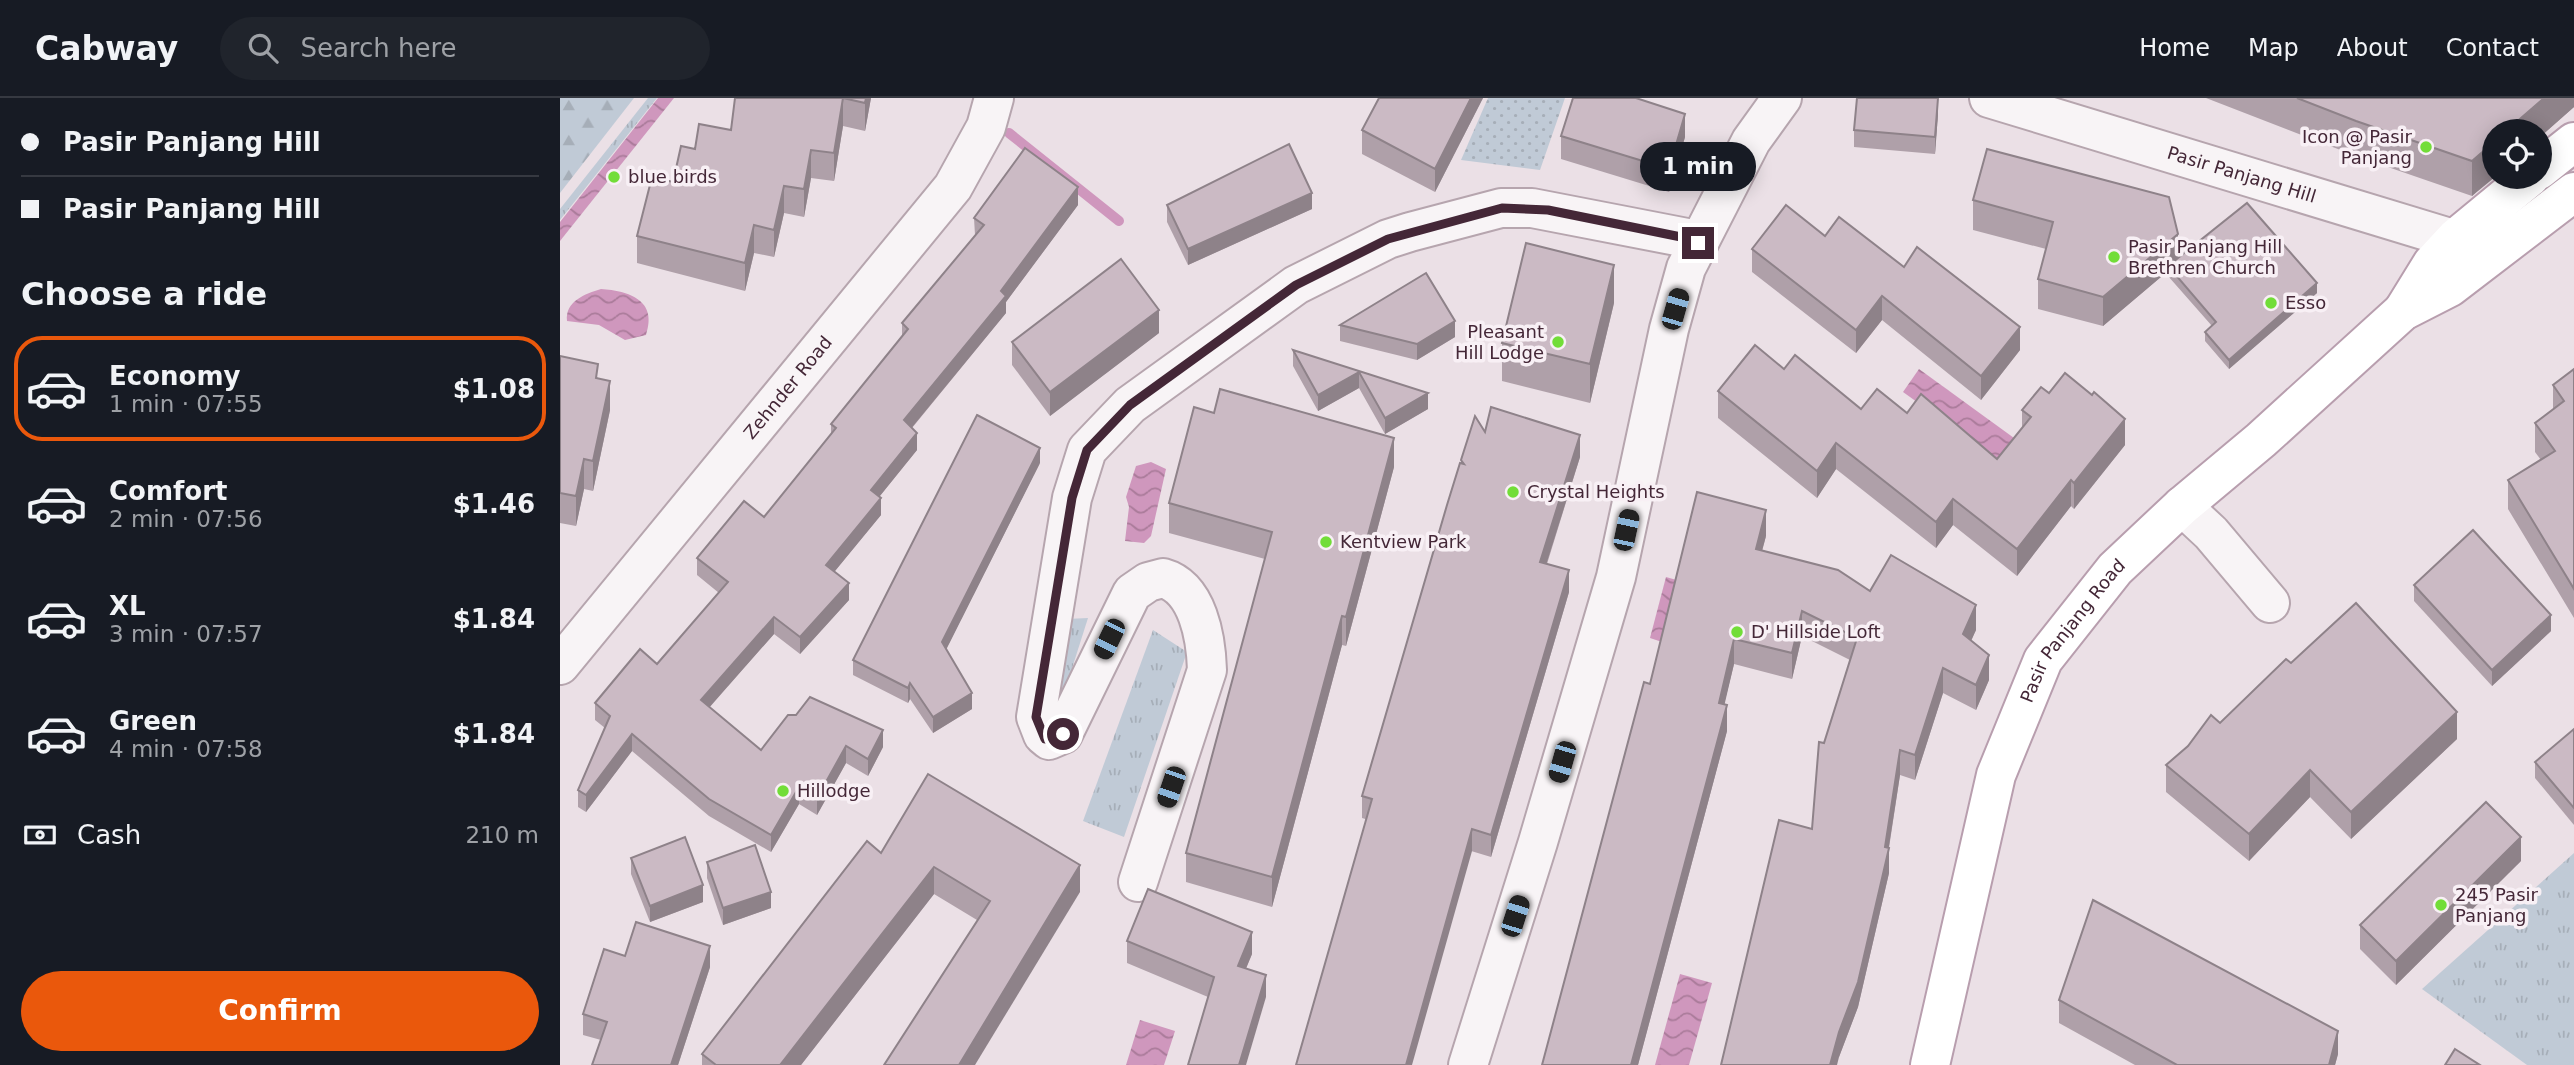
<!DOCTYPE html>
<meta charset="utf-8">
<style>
:root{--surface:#171b24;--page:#20242c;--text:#f1f3f6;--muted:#9ea1a6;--line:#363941;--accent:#ea580c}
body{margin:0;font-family:"DejaVu Sans",sans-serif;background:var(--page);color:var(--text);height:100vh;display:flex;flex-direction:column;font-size:26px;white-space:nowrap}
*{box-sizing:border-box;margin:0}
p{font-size:23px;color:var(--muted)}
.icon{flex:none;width:38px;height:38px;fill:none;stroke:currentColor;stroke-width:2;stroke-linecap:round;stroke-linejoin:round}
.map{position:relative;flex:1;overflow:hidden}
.drawer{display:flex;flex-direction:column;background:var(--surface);width:560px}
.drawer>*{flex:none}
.top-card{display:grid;align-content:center;height:154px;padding:0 21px;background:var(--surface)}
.tools{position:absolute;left:1922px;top:21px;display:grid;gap:14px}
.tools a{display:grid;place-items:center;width:70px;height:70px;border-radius:50%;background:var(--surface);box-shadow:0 4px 18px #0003;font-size:35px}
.end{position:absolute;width:32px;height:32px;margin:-16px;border:9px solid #442737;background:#fff;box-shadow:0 0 0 4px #fff}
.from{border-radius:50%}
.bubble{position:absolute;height:49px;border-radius:24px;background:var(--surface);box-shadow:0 4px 18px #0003;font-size:23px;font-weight:800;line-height:49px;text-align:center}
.car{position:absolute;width:21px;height:42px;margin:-21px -10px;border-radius:9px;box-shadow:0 0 5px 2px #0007;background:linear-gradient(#222 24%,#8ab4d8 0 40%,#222 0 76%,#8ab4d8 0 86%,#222 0)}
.top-card b{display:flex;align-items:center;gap:24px;height:66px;font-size:26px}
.top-card b+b{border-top:2px solid var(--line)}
.top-card i{width:18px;height:18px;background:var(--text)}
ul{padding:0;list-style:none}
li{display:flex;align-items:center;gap:21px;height:105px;margin:0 14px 10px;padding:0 7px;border:4px solid transparent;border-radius:28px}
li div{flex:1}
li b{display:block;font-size:26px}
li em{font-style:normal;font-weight:800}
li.selected{border-color:var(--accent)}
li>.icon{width:63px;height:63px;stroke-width:1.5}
h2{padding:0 21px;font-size:32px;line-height:84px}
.pay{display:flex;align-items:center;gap:18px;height:77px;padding:0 21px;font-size:26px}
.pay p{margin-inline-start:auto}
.primary-button{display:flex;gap:14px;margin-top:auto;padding:14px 21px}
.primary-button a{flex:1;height:80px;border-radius:42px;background:var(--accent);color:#fff;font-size:28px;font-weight:800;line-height:80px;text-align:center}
header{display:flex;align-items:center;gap:42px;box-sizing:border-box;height:98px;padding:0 35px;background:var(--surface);border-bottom:2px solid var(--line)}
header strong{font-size:33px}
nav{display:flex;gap:38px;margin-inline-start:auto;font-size:24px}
.search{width:490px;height:63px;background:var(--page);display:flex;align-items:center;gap:18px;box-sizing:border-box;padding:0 24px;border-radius:38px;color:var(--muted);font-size:26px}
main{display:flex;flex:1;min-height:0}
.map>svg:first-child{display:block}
.grass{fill:url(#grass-tufts)}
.forest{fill:url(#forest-firs)}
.garden{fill:url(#garden-dots)}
.water{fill:url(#water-waves)}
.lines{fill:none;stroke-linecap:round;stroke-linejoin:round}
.stream{stroke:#cf97bd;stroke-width:10}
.minor-casing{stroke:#b6a5ae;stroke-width:42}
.major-casing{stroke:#b89eae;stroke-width:42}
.minor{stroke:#f8f4f6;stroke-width:38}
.major{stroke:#fff;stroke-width:38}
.wall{fill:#afa0a9}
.shaded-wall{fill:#8e8289}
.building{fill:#cbbac4;stroke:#8e8289;stroke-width:2}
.route{stroke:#442737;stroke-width:9}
.poi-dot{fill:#72dd38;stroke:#f8f0f5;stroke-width:2.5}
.labels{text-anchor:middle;stroke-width:7;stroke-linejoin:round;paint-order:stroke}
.poi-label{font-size:18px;fill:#442737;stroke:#f8f0f5;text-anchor:start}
.street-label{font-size:18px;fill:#442737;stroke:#f8f0f5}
</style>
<header>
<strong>Cabway</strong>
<div class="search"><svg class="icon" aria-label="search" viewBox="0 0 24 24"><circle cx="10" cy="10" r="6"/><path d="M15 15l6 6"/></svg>Search here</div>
<nav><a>Home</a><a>Map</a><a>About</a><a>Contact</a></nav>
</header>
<main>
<section class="drawer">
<div class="top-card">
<b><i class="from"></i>Pasir Panjang Hill</b>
<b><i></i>Pasir Panjang Hill</b>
</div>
<h2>Choose a ride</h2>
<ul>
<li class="selected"><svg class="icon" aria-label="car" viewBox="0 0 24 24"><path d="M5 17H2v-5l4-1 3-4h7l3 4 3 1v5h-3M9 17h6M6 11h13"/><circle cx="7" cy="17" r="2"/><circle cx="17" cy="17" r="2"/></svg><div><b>Economy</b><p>1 min · 07:55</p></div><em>$1.08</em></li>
<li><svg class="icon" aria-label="car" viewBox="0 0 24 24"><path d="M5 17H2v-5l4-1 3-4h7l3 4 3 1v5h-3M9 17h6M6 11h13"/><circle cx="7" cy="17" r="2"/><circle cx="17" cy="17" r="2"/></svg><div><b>Comfort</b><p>2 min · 07:56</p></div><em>$1.46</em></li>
<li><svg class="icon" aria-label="car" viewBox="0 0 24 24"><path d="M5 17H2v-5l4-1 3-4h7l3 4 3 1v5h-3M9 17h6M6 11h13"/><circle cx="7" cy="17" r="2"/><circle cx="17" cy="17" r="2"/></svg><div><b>XL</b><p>3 min · 07:57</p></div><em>$1.84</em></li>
<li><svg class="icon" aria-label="car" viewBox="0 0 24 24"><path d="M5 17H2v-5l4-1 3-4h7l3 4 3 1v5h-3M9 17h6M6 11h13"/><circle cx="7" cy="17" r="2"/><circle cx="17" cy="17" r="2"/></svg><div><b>Green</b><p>4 min · 07:58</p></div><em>$1.84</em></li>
</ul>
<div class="pay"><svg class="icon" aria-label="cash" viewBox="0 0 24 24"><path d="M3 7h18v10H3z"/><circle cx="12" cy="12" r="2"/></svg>Cash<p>210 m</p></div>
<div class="primary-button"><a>Confirm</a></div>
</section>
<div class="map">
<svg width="2014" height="967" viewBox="0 0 2014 967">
<defs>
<pattern id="grass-tufts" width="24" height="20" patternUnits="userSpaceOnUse" patternTransform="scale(1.75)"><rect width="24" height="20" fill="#c0cad6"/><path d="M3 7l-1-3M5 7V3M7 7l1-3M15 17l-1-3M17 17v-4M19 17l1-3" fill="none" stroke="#a6aeb8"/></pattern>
<pattern id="forest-firs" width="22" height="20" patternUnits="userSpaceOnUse" patternTransform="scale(1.75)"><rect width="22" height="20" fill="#c0cad6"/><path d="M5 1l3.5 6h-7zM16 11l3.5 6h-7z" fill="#a6aeb8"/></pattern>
<pattern id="garden-dots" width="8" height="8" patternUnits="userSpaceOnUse" patternTransform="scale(1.75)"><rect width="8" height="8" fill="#c0cad6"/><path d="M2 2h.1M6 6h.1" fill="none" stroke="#a6aeb8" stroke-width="1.8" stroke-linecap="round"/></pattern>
<pattern id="water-waves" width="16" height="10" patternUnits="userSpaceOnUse" patternTransform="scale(1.75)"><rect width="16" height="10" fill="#cf97bd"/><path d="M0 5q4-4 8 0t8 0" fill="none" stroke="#aa7b9a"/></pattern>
</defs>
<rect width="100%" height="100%" fill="#ebe0e6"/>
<g class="grass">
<polygon points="88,0 97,0 0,122 0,111"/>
<polygon points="528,520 494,627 506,521"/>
<polygon points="593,532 627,554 564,739 523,723"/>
<polygon points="2014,755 2014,967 1967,967 1862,891"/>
</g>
<polygon class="forest" points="0,0 74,0 0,95"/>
<polygon class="garden" points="928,0 1005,0 980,72 901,62"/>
<g class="water">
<polygon points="98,0 114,0 0,143 0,124"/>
<path d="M41,191c28,2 57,11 45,46l-21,5 -26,-15 -32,-4c-2,-20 18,-27 34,-32z"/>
<polygon points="1359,271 1454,340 1438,362 1343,294"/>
<polygon points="591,364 606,371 591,438 584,445 565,443 569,409 566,399 576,368"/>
<polygon points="1106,479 1120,483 1105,545 1090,540"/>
<polygon points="1120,876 1152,885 1129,967 1095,967"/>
<polygon points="580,922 615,933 604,967 566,967"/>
</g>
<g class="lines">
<polyline class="stream" points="449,35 559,123"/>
<defs>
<g id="minor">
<path id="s1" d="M1429,0l497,151"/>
<polyline points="1622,408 1651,435 1710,505"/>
<path id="s2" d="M0,567l393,-478 33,-60 8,-29"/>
<path d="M578,784l69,-212c-1,-32 -9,-82 -44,-92l-15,4 -16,11 -69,141 -14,6 -6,-5 -7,-18 36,-219 15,-48 43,-45 166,-120 92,-46 22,-7 91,-24h31l155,30 11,5"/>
<polyline points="908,967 978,744 1056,479 1109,231 1126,170 1191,43 1222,0"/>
</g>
<g id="major">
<polyline points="1979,72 2014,44"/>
<polyline points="1843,213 1872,166 1896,140 1970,79"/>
<path id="s3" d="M1370,967l66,-290 47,-115 72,-91 67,-63 79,-66 142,-129 47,-24 124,-95"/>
</g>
</defs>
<use href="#minor" class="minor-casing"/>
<use href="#major" class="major-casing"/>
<use href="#minor" class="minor"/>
<use href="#major" class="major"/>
</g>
<g class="wall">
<polygon points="175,0 311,0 305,33 283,28 274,83 251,80 244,119 224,115 214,159 194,155 185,193 77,165 77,138 135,51 171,32"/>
<polygon points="819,0 923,0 875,94 802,56 802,32"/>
<polygon points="1646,0 2014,0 2014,9 1979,40 1979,33 1912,98 1796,58"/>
<polygon points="1378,16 1375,56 1294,49 1294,32"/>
<polygon points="1001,38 1125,39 1109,94 1001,61"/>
<polygon points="1427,51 1618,161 1757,195 1669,271 1645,243 1645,234 1652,228 1608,178 1608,173 1543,228 1478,211 1478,181 1486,151 1413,132 1413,102"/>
<polygon points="518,107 446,204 446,215 352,330 357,352 319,399 321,417 274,474 289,502 240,556 214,536 149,609 201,652 228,617 323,649 308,678 286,665 257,717 239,706 211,754 149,718 72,653 26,714 18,709 18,692 45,630 35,622 35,605 97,566 159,495 137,477 137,460 204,419 271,336 271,326 342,238 342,225 415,137 414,120"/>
<polygon points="607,107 752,111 628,167 607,124"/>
<polygon points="1265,138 1344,169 1460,252 1421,302 1322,222 1296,255 1192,174 1192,151"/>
<polygon points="1054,205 1030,305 942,283 942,245"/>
<polygon points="780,227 895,239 857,262 780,243"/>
<polygon points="599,235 490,318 452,267 452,244"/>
<polygon points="733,252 868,295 868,311 825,336 799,290 758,313 733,268"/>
<polygon points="0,258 38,280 50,312 33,393 24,391 16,428 0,425"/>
<polygon points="1224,271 1301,311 1347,315 1437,361 1462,330 1462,312 1489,295 1565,347 1514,411 1511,408 1457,478 1393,427 1376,450 1276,371 1257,400 1158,320 1158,293"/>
<polygon points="2014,271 2014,520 1948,411 1948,382 1981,362 1975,354 1975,325 1993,311 1993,287"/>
<polygon points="925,334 1020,359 987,466 1009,494 931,759 802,720 802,698 901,366 901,362"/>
<polygon points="480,365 386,551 412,611 373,635 350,601 348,605 293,577 293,562"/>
<polygon points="834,369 786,548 782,547 712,809 626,784 626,755 705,461 609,435 609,405"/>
<polygon points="1206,438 1202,452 1416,532 1411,542 1429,582 1416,612 1383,595 1355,682 1340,677 1329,750 1329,775 1298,909 1279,959 1252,731 1264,645 1290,562 1242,538 1232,581 1174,566 1164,606 1167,633 1078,967 982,967 1090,586"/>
<polygon points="1854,487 1991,533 1932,588 1854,503"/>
<polygon points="1731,565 1897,641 1791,741 1750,699 1689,763 1606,694 1606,667 1660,625"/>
<polygon points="2014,631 2014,727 1975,680 1975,664"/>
<polygon points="321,755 520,794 417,822 374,796 241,967 142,967 142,956"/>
<polygon points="71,760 143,804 90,824 71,776"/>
<polygon points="1961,763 1836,887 1800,851 1800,827"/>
<polygon points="147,764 211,810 163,827 147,780"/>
<polygon points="567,843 692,856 686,870 706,899 648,899 567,865"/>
<polygon points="65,858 150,869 118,967 32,967 41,942 23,937 23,916"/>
<polygon points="1499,902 1778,956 1775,967 1575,967 1499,925"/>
</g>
<g class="shaded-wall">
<polygon points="283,0 283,28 274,83 274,55"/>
<polygon points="306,0 311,0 305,33 305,5"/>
<polygon points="911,0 923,0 875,94 875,71"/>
<polygon points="1378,0 1378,16 1375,56 1375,39"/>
<polygon points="1984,0 2014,0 2014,9 1979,40 1979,33 1946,33"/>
<polygon points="1125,16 1125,39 1109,94 1109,71"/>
<polygon points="1934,44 1935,79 1912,98 1912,63"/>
<polygon points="251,52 251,80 244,119 244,91"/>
<polygon points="224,88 224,115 214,159 214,132"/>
<polygon points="518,89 518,107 446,204 446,215 344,339 344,322"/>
<polygon points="752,95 752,111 628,167 628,151"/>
<polygon points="194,127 194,155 185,193 185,165"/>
<polygon points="1618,136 1618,165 1608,168 1608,173 1543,228 1543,199"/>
<polygon points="1054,167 1054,205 1030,305 1030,266"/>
<polygon points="1757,185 1757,195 1669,271 1669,262"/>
<polygon points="1322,198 1322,222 1296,255 1296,232"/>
<polygon points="599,212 599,235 490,318 490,294"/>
<polygon points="895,223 895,239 857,262 857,246"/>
<polygon points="1460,229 1460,252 1421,302 1421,278"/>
<polygon points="799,274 799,290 758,313 758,297"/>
<polygon points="50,283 50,312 33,393 33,363"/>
<polygon points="868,295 868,311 825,336 825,320"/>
<polygon points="1565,321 1565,347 1514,411 1514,385"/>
<polygon points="357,335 357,352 311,409 311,392"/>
<polygon points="1020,337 1020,359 980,486 980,464"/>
<polygon points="834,340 834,369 786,548 786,519"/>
<polygon points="1276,345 1276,371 1257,400 1257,373"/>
<polygon points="480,350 480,365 382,560 382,544"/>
<polygon points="24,361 24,391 16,428 16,398"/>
<polygon points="1511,382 1511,408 1457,478 1457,451"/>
<polygon points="321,400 321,417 266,484 266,467"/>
<polygon points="1393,401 1393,427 1376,450 1376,424"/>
<polygon points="1206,412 1206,438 1196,476 1196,451"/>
<polygon points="1009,472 1009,494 931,759 931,737"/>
<polygon points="289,485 289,502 240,556 240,539"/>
<polygon points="1416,507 1416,532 1403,561 1403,536"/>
<polygon points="1242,513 1242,538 1232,581 1232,555"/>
<polygon points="1991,517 1991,533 1932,588 1932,572"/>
<polygon points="782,518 782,547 712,809 712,779"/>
<polygon points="214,519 214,536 141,619 141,602"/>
<polygon points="1174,541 1174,566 1159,630 1159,605"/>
<polygon points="1429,557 1429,582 1416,612 1416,587"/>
<polygon points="1383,570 1383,595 1355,682 1355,657"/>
<polygon points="350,585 350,601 348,605 348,590"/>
<polygon points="412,595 412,611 373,635 373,619"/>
<polygon points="1167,607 1167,633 1078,967 1071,967"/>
<polygon points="1897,614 1897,641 1791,741 1791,714"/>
<polygon points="323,632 323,649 308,678 308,661"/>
<polygon points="72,636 72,653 26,714 26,697"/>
<polygon points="286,648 286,665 257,717 257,700"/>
<polygon points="1340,652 1340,677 1328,754 1329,750 1329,775 1298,909 1279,959 1277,967 1270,967 1325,749"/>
<polygon points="1750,672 1750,699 1689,763 1689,736"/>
<polygon points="239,689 239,706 211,754 211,737"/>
<polygon points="912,731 912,753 852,967 846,967"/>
<polygon points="1961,739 1961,763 1836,887 1836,863"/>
<polygon points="520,767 520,794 415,967 399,967"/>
<polygon points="374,769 374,796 241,967 220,967"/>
<polygon points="143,787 143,804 90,824 90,808"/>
<polygon points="211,794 211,810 163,827 163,810"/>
<polygon points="692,834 692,856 678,890 678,868"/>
<polygon points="150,848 150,869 118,967 111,967"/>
<polygon points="706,877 706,899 686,967 679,967"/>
<polygon points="1778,933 1778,956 1775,967 1769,967"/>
</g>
<g class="building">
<polygon points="175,0 283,0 274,55 251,52 244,91 224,88 214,132 194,127 185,165 77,138 92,79 113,84 121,48 135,51 139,26 171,32"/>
<polygon points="283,0 306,0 305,5"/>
<polygon points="819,0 911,0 875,71 802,32"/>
<polygon points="1013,0 1076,0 1125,16 1109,71 1001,38"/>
<polygon points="1297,0 1378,0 1375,39 1294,32"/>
<polygon points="1737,0 1984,0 1946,33 1934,33 1934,44 1912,63 1796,23"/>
<polygon points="729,46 752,95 628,151 607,107"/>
<polygon points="465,50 518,89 441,193 446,198 344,322 357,335 311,392 321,400 266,467 289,485 240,539 214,519 141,602 201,652 228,617 236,617 250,599 323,632 308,661 286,648 257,700 239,689 211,737 149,701 72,636 26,697 18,692 50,618 35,605 80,551 97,566 168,484 137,460 184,403 204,419 276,330 271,326 348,231 342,225 424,127 414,120"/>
<polygon points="1427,51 1609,99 1618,136 1543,199 1478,181 1493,124 1413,102"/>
<polygon points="1687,105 1757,185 1669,262 1645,234 1656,224 1608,168"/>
<polygon points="1226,107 1265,138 1279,119 1344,169 1357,149 1460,229 1421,278 1322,198 1296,232 1192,151"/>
<polygon points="966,145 1054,167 1030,266 942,245"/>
<polygon points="561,161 599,212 490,294 452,244"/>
<polygon points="866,175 895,223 857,246 780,227"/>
<polygon points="1195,247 1224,271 1235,257 1301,311 1317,291 1347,315 1361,296 1437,361 1471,319 1462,312 1481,289 1489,295 1505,275 1532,297 1534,294 1565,321 1514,385 1511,382 1457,451 1393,401 1376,424 1276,345 1257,373 1158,293"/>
<polygon points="733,252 868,295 825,320 799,274 758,297"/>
<polygon points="0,258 38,266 36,280 50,283 33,363 24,361 16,398 0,395"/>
<polygon points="2014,271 2014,491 1948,382 1995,353 1975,325 2004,303 1993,287"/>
<polygon points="660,291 834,340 786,519 782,518 712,779 626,755 712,434 609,405 634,309 654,315"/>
<polygon points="931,309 1020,337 980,464 1009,472 931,737 912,731 846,967 736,967 812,701 802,698 887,407 900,365 904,366 901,362 915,318 925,334"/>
<polygon points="417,317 480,350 382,544 412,595 373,619 350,585 348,590 293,562"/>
<polygon points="1137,394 1206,412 1196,451 1278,472 1310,493 1331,457 1416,507 1403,536 1429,557 1416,587 1383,570 1355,657 1340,652 1325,749 1329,750 1298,884 1279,934 1270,967 1161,967 1219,722 1252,731 1259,644 1264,645 1297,540 1242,513 1232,555 1174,541 1159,605 1167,607 1071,967 982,967 1084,584 1090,586"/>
<polygon points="1913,432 1991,517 1932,572 1854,487"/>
<polygon points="1796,505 1897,614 1791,714 1750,672 1689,736 1606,667 1628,648 1651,617 1660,625 1726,561 1731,565"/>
<polygon points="2014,631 2014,710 1975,664"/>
<polygon points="368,676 520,767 399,967 324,967 430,803 374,769 220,967 156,967 142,956 307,743 321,755"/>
<polygon points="1926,704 1961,739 1836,863 1800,827"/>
<polygon points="125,739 143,787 90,808 71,760"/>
<polygon points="195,747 211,794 163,810 147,764"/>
<polygon points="588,791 692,834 678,868 706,877 679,967 628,967 654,879 567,843"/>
<polygon points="1533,802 1778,933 1769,967 1617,967 1499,902"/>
<polygon points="76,824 150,848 111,967 32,967 47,924 23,916 44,851 65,858"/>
<polygon points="1895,951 1920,967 1885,967"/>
</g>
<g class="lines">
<polyline class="route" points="503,636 499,640 485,641 476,619 512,400 527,352 570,307 736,187 828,141 942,110 988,112 1126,140 1138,145"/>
</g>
<g class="poi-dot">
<circle cx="1866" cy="49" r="7"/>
<circle cx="54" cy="79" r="7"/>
<circle cx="1554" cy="159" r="7"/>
<circle cx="1711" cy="205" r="7"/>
<circle cx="998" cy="244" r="7"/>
<circle cx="953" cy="394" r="7"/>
<circle cx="766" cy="444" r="7"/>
<circle cx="1177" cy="534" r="7"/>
<circle cx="223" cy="693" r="7"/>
<circle cx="1881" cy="807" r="7"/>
</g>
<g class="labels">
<g class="poi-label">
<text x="1852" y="45" text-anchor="end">Icon @ Pasir<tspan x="1852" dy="21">Panjang</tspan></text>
<text x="68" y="85">blue birds</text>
<text x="1568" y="155">Pasir Panjang Hill<tspan x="1568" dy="21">Brethren Church</tspan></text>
<text x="1725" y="211">Esso</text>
<text x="984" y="240" text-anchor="end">Pleasant<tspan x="984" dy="21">Hill Lodge</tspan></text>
<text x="967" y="400">Crystal Heights</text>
<text x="780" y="450">Kentview Park</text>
<text x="1191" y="540">D' Hillside Loft</text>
<text x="237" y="699">Hillodge</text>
<text x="1895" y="803">245 Pasir<tspan x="1895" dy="21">Panjang</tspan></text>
</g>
<g class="street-label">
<text dy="6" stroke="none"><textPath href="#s1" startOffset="264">Pasir Panjang Hill</textPath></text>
<text dy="6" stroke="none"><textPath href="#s2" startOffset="359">Zehnder Road</textPath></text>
<text dy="6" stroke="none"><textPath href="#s3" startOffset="462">Pasir Panjang Road</textPath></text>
</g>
</g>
</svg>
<div class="tools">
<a><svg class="icon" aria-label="locate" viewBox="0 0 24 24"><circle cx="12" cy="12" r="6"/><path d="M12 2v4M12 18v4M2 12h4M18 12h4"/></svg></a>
</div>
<i class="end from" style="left:503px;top:636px"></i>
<i class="end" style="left:1138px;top:145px"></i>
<div class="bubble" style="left:1080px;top:44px;width:116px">1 min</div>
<i class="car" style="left:1115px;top:211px;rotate:16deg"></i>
<i class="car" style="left:1066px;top:432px;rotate:12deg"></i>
<i class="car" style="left:549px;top:541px;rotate:206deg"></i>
<i class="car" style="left:1002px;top:664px;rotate:196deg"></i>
<i class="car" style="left:611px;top:689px;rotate:199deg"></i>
<i class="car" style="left:955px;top:818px;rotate:18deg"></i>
</div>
</main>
